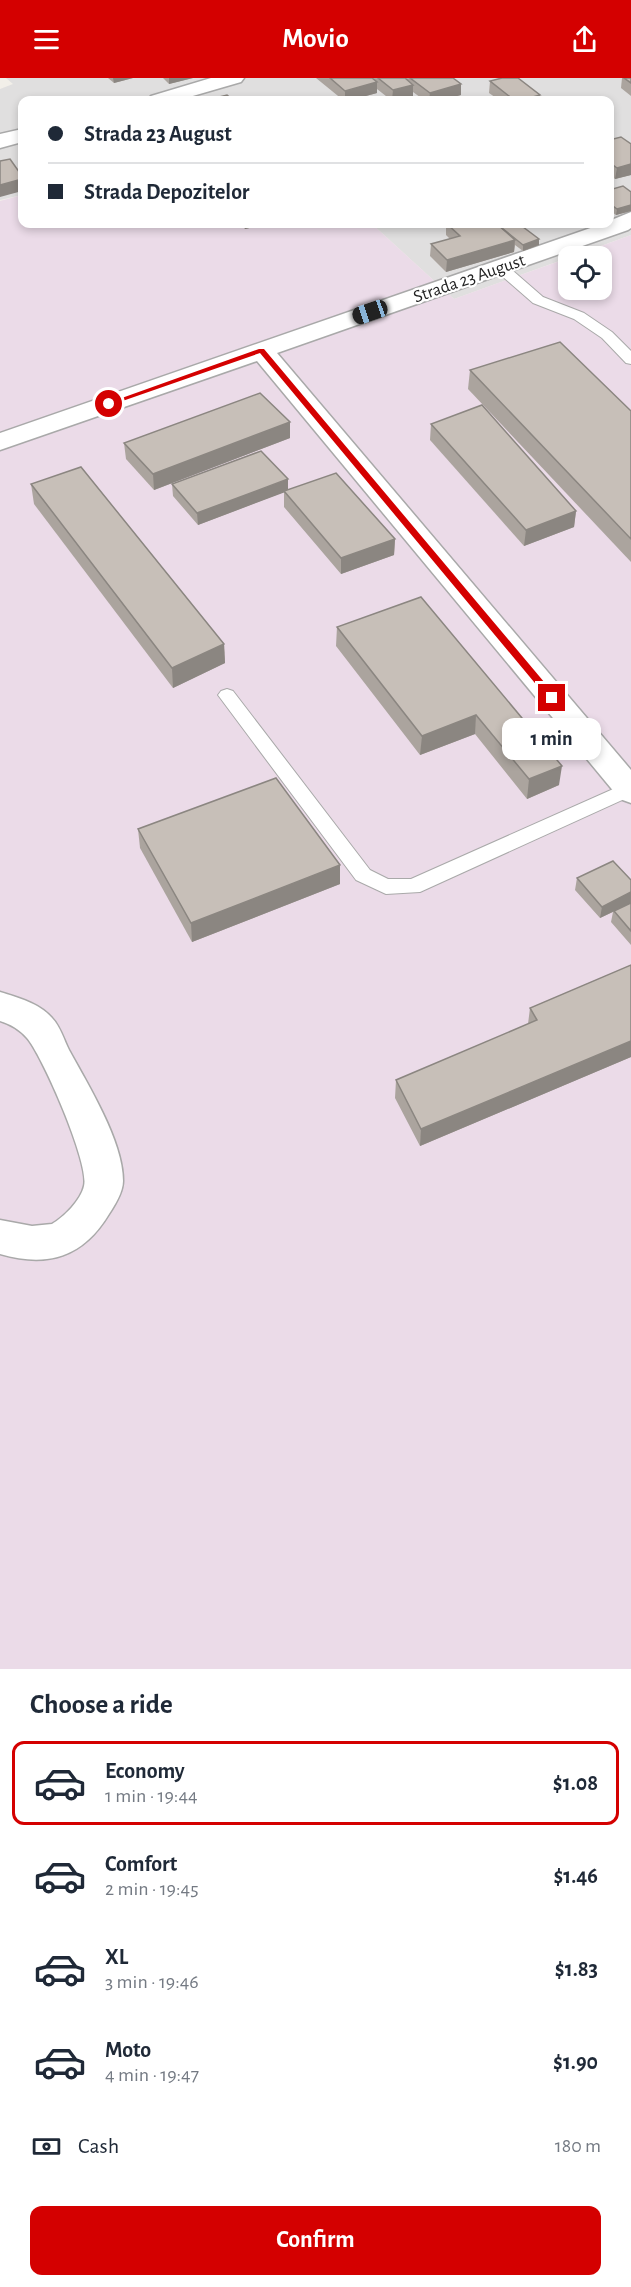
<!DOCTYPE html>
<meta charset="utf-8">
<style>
:root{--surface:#fff;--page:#f2f2f3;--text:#1f2937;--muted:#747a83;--line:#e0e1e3;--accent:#d40000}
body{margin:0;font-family:"Alegreya Sans",sans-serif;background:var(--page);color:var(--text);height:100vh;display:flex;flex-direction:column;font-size:22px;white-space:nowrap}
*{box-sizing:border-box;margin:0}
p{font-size:20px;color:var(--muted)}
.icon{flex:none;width:33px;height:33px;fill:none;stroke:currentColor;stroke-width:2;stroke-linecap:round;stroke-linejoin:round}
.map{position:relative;height:1591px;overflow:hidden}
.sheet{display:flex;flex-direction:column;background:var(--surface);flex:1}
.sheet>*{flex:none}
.guide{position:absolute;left:18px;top:18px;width:596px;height:132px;border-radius:12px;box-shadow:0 3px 9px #0003;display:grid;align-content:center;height:132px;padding:0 30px;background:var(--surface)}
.fabs{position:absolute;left:558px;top:168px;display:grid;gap:12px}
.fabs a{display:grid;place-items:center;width:54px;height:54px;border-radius:12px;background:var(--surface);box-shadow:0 3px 9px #0003;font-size:30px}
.end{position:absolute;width:27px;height:27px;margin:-14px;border:8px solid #d40000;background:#fff;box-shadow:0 0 0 3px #fff}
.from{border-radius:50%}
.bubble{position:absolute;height:42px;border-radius:12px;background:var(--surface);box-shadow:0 3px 9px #0003;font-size:20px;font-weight:600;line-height:42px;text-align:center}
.car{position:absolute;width:18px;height:36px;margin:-18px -9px;border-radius:8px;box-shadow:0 0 4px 2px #0007;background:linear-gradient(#222 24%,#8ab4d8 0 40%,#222 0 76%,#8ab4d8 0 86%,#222 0)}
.guide b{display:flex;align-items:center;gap:21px;height:57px;font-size:22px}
.guide b+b{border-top:2px solid var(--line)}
.guide i{width:15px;height:15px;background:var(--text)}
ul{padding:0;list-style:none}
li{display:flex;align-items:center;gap:18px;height:84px;margin:0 12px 9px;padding:0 18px;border:3px solid transparent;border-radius:12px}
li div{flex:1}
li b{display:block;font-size:22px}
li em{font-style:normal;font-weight:600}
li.on{border-color:var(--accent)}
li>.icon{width:54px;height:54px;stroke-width:1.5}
h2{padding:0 30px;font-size:27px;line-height:72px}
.pay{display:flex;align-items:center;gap:15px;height:66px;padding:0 30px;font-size:22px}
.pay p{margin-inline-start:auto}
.button{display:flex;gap:12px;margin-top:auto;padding:12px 30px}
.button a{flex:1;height:69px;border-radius:12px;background:var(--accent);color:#fff;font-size:24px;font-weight:600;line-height:69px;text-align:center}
header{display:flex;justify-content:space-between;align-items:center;height:78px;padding:0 30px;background:var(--accent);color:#fff;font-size:27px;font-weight:600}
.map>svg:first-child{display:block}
.residential{fill:#e0dfdf}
.industrial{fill:#ebdbe8}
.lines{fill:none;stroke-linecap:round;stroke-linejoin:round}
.lane-casing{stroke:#a9a9a9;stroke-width:2}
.street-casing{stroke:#a9a9a9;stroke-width:3}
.lane{fill:#fff;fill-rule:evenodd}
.street{fill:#fff;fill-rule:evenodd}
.wall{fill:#aba49e}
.shaded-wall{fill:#8b8681}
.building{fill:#c7bfb8;stroke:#8b8681;stroke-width:1.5}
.route{fill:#d40000}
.labels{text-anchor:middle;stroke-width:4.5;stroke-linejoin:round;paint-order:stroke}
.far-street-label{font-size:18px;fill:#222;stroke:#fff}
</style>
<header><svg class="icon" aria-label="menu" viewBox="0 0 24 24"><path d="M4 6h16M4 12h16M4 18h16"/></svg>Movio<svg class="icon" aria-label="share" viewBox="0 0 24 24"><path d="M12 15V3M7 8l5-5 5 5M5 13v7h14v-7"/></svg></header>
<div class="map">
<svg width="631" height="1591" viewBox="0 0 631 1591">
<rect width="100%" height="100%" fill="#f2efe9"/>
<polygon class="residential" points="6,0 631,0 631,157 454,221 372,146 609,146 609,22 22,22 22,117 0,122 0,11 13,6"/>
<polygon class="industrial" points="22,117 22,146 372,146 454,221 568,180 568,212 602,212 602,178 574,178 631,157 631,1591 0,1591 0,123"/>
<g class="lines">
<defs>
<g id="lane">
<polygon points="500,185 505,186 543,219 584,235 612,254 631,273 631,286 626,285 602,260 574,241 533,225 495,192 493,189"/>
<polygon points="227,611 233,613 370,792 388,801 411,801 629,704 631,718 420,814 386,816 356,802 221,621 218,617 221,613"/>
</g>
<g id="street">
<polygon points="211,0 244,0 241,4 179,22 147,22 151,18"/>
<polygon points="22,51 22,64 0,70 0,56"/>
<polygon points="631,134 631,150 628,152 277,275 631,692 631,725 620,721 257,283 0,372 0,355 602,146 609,146 609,143"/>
<path d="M0,914c19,6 39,11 52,26 8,8 12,22 17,32 19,35 54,91 54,131 0,11 -8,24 -14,33 -26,43 -61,54 -109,40v-34l32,6 20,-2c12,-7 29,-24 32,-38 6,-22 -42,-131 -57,-148 -8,-9 -17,-14 -27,-17z"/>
</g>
</defs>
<use href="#lane" class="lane-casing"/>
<use href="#street" class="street-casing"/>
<use href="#lane" class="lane"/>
<use href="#street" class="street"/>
</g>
<g class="wall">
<polygon points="108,0 133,0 114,5"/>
<polygon points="163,0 193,0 169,6"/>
<polygon points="316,0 453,0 461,17 442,22 424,22 413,14 413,18 396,22 391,22 377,11 377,15 351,22 343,22"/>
<polygon points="622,0 631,0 631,18 621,10"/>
<polygon points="490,3 540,22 499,22 489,15"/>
<polygon points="609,62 631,66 631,97 615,101 609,96"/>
<polygon points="609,112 631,114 631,133 616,137 609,132"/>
<polygon points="240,146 266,146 245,151"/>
<polygon points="446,146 519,146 539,167 523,173 515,167 514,174 446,194 430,178 431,166 450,161 446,157"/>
<polygon points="470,292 631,333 631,484 468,311"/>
<polygon points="290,344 290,360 154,412 126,381 124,365"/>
<polygon points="431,346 576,433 574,449 524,468 430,362"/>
<polygon points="31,406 224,566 225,585 173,610 34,426"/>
<polygon points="172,406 288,412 395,461 394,477 341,496 284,429 284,414 198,447 173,418"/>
<polygon points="421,519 559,707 527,721 475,656 420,677 336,568 337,549"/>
<polygon points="138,751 340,787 340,806 192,864 140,770"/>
<polygon points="577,800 631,802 631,867 611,844 613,834 600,840 575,812"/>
<polygon points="631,887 631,979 420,1068 395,1020 396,1002 528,946 530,930"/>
</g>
<g class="shaded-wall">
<polygon points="113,0 133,0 114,5"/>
<polygon points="169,0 193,0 169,6"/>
<polygon points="377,4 377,15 351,22 345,22 345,13"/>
<polygon points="461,6 461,17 442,22 429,22 430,15"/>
<polygon points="413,7 413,18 396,22 392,22 393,12"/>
<polygon points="540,17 540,22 522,22"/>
<polygon points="631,86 631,97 615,101 617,90"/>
<polygon points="22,101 22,113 0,119 0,107"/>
<polygon points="631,127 631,133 616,137 617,131"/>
<polygon points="245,146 266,146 245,151"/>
<polygon points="539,161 539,167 523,173 523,167"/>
<polygon points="515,162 514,174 446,194 447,182"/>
<polygon points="290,344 290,360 154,412 153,396"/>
<polygon points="288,401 288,413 198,447 197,435"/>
<polygon points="576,433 574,449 524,468 526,452"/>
<polygon points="395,461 394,477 341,496 341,480"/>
<polygon points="224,566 225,585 173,610 172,590"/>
<polygon points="476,637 475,656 420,677 422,658"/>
<polygon points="562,688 559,707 527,721 529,701"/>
<polygon points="340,787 340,806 192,864 191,845"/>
<polygon points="631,814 631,825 600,840 602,829"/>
<polygon points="631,963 631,979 420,1068 421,1051"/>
</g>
<g class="building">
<polygon points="330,0 372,0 377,4 345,13"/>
<polygon points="378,0 405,0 413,7 393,12"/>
<polygon points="410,0 453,0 461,6 430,15"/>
<polygon points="502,0 518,0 540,17 522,22 514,22 490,3"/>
<polygon points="624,0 631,0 631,5"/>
<polygon points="227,17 233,22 207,22"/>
<polygon points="565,20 569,22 555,22"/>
<polygon points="621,59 631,66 631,86 617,90 609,84 609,62"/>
<polygon points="10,81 22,98 22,101 0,107 0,83"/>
<polygon points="623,108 631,114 631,127 617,131 609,125 609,112"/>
<polygon points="447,146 497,146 515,162 447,182 431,166 460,158"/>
<polygon points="497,146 519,146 539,161 523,167"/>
<polygon points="560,264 631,333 631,461 470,292"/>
<polygon points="260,315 290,344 153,396 124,365"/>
<polygon points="482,327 576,433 526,452 431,346"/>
<polygon points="261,373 288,401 197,435 172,406"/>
<polygon points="81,389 224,566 172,590 31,406"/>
<polygon points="336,395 395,461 341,480 284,413"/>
<polygon points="421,519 562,688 529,701 476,637 422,658 337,549"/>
<polygon points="276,700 340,787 191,845 138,751"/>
<polygon points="613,783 631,802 631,814 602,829 577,800"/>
<polygon points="631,825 631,853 614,833"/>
<polygon points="631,887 631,963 421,1051 396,1002 537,942 530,930"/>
</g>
<polygon class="route" points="259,271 264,271 555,617 555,622 549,622 260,275 111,327 105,326"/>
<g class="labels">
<g class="far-street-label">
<text transform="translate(469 200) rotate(-19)" y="6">Strada 23 August</text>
</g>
</g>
</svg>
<div class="fabs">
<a><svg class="icon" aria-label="locate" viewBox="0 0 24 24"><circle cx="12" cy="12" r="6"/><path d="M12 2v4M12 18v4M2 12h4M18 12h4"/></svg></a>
</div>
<i class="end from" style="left:109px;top:326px"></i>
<i class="end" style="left:552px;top:620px"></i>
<div class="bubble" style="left:502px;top:640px;width:99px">1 min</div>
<i class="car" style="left:370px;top:234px;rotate:251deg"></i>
<div class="guide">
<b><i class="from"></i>Strada 23 August</b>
<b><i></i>Strada Depozitelor</b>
</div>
</div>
<section class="sheet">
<h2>Choose a ride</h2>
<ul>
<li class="on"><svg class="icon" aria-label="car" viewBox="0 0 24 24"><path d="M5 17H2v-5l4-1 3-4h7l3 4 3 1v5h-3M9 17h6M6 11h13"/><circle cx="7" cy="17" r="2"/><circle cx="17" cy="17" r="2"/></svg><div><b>Economy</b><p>1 min · 19:44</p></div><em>$1.08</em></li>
<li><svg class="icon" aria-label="car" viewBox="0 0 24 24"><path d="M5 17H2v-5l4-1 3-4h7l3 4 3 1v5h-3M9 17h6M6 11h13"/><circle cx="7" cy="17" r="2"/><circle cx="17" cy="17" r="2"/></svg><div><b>Comfort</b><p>2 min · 19:45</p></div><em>$1.46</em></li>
<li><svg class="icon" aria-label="car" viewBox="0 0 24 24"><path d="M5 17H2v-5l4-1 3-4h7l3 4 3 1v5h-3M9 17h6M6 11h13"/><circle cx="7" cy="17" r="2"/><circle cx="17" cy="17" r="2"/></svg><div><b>XL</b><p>3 min · 19:46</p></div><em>$1.83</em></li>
<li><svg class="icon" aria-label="car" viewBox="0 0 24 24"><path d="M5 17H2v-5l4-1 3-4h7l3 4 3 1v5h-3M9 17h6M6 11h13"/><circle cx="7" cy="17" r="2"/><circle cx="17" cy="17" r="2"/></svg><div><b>Moto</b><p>4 min · 19:47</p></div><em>$1.90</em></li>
</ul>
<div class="pay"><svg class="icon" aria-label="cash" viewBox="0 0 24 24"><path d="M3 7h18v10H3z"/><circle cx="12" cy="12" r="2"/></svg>Cash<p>180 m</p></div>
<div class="button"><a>Confirm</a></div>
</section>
